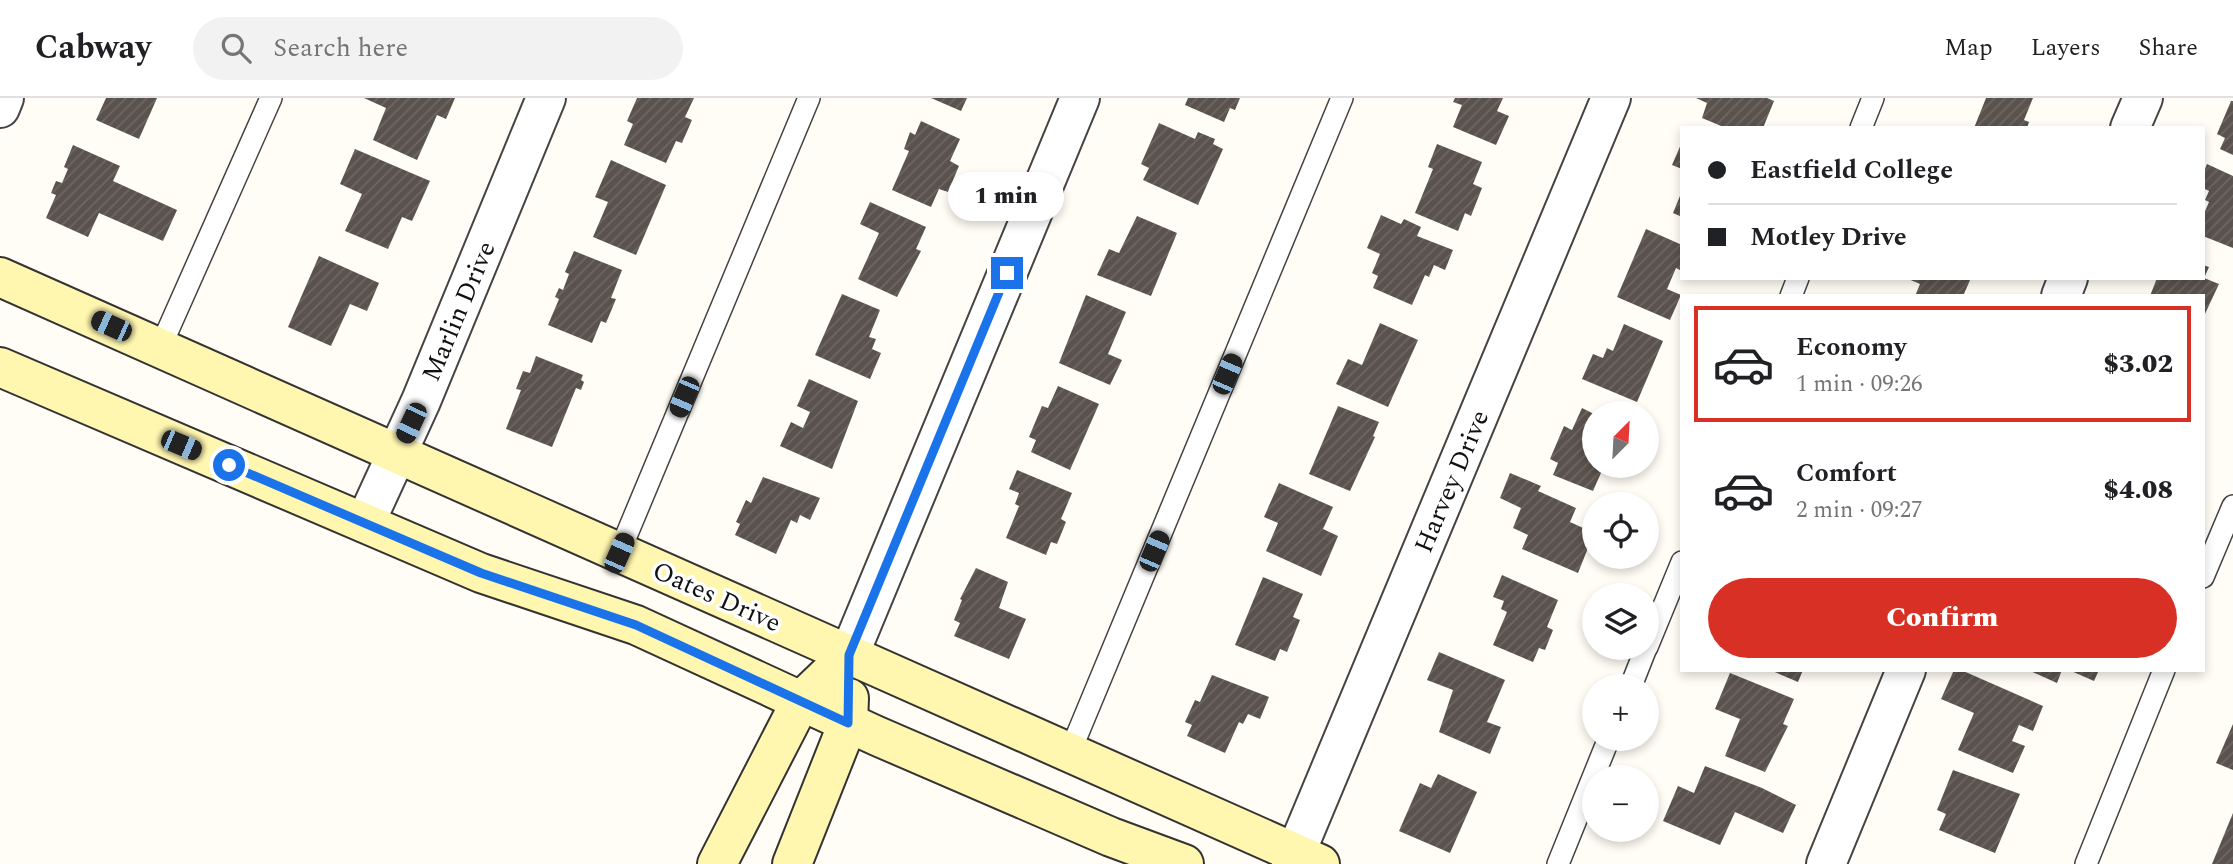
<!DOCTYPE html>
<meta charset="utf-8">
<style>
:root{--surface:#fff;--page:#f2f2f2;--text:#202124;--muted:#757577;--line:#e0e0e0;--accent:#d93025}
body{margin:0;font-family:Spectral,serif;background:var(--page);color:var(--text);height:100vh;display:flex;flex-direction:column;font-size:26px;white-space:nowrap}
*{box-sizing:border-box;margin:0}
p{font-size:23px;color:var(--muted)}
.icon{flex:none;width:38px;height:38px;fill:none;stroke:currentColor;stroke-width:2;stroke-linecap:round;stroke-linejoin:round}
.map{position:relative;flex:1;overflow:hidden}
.details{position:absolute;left:1680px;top:196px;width:525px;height:378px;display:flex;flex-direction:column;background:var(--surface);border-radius:0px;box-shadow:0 4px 10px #0003}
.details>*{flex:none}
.top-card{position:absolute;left:1680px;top:28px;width:525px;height:154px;border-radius:0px;box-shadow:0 4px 10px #0003;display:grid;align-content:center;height:154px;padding:0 28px;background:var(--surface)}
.needle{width:46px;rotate:24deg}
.fabs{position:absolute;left:1582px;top:303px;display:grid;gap:14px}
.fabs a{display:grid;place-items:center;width:77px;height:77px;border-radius:50%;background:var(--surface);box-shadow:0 4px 10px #0003;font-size:35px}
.end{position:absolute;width:32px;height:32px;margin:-16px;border:9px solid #1a73e8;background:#fff;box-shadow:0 0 0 4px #fff}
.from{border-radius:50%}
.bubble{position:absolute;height:49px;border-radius:24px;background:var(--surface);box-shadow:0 4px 10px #0003;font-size:23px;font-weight:800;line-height:49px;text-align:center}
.car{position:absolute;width:21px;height:42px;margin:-21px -10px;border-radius:9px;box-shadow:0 0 5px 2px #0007;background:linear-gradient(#222 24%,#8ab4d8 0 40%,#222 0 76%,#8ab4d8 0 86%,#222 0)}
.top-card b{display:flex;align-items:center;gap:24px;height:66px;font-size:26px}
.top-card b+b{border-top:2px solid var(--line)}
.top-card i{width:18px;height:18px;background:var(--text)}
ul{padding:12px 0 0;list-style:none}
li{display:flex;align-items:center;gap:21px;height:116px;margin:0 14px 10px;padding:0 14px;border:4px solid transparent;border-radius:0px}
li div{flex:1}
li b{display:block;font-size:26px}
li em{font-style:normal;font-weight:800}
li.active{border-color:var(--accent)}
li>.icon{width:63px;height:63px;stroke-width:1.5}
.action{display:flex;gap:14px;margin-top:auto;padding:14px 28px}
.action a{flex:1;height:80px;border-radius:42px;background:var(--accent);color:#fff;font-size:28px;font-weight:800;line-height:80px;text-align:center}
header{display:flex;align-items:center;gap:42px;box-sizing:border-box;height:98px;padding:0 35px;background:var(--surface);border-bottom:2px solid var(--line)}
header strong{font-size:33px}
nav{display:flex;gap:38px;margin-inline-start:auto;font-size:24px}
.search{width:490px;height:63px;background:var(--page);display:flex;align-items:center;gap:18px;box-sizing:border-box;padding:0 24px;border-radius:38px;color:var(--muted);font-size:26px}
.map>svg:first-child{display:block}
.building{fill:url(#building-hatch)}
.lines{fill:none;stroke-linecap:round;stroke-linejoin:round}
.lane-casing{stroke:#444;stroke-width:24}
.street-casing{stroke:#444;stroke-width:42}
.secondary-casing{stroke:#333;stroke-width:42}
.lane{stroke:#fff;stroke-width:21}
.street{stroke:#fff;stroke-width:38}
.secondary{stroke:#fff6b0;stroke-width:38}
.route{stroke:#1a73e8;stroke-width:9}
.labels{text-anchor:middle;stroke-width:7;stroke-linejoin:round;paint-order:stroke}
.street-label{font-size:26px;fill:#111;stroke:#fff}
</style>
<header>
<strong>Cabway</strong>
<div class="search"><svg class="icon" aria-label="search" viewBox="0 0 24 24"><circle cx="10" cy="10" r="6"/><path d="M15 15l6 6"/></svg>Search here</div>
<nav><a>Map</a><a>Layers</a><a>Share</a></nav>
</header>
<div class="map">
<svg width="2233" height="766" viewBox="0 0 2233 766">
<defs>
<pattern id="building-hatch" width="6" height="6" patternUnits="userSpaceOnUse" patternTransform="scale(1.75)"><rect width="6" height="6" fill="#5a524d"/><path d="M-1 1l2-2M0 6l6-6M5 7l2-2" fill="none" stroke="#6d6662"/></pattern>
</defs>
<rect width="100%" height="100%" fill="#fffdf5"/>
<g class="building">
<polygon points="106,0 157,0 139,41 96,22"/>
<polygon points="364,0 455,0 446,21 437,17 417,62 373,42 386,10"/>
<polygon points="637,0 694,0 685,19 692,22 682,45 676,43 666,65 624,47 633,26 627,23"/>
<polygon points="931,0 967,0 961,13"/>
<polygon points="1188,0 1240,0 1235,12 1230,10 1224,24 1185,7"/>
<polygon points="1455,0 1503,0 1497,13 1509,18 1496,47 1453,29 1462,7 1453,4"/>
<polygon points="1696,0 1767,0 1774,3 1763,30 1726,30 1702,20 1707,5"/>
<polygon points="1986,0 2033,0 2024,22 2029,24 2027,30 1974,30"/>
<polygon points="2231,3 2233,3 2233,57 2220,51 2225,40 2217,36"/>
<polygon points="921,23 960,41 950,63 959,68 948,94 939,91 931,109 892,92 909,53 904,51 910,34 915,37"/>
<polygon points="1159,25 1195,41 1198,34 1215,41 1213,46 1223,51 1198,107 1143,82 1149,70 1141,66"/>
<polygon points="1682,44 1682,71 1672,67"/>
<polygon points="1437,46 1482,64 1473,86 1482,90 1471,118 1465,115 1458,133 1415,115 1433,71 1428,69"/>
<polygon points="73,47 120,68 113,83 177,112 163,143 99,115 88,139 46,120 56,97 51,95 56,83 62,85 68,71 64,69"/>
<polygon points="355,51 430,83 412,123 402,119 388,151 345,133 362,96 340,86"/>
<polygon points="611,62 666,87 636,157 593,139 608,104 595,99"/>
<polygon points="2207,66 2233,78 2233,150 2203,138 2203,118 2209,104 2205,102 2209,93 2203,90 2203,76"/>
<polygon points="1682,93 1682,119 1673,115"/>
<polygon points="870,104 926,129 916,151 921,153 897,199 858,181 879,135 860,126"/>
<polygon points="1381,117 1401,126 1404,121 1421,129 1417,138 1453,152 1445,172 1434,167 1429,179 1425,177 1412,207 1373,190 1378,178 1372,175 1380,156 1367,150"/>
<polygon points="1137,118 1177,135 1151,198 1097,177 1109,151 1119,155"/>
<polygon points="1646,131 1682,147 1682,173 1676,170 1667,191 1681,197 1670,222 1617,199"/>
<polygon points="574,153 622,172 611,200 616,201 606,225 601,223 592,245 548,227 559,201 555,199 559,190 563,192 569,176 565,174"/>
<polygon points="319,158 379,185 367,213 350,206 331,248 288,229"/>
<polygon points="2203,167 2209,169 2204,180 2219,186 2203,220 2203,198 2150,198 2157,180 2203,180"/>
<polygon points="1906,180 1971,180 1963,198 1915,198 1920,186"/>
<polygon points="842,196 880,212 869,239 876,241 872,251 881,255 870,281 815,257"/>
<polygon points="1086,197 1126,214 1108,256 1122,262 1110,287 1059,265"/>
<polygon points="1380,225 1418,242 1388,309 1336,286 1348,261 1362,267"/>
<polygon points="1624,226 1663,243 1637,304 1582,281 1593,256 1603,260 1607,250 1613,253"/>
<polygon points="536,258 583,277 581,282 584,284 581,292 576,290 552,349 506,331 521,292 516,291 523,273 530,275"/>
<polygon points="809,281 858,303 832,371 780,348 791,324 803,330 810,314 797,308"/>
<polygon points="1058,288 1099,306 1070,372 1031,354 1036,342 1029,339 1042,308 1048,310"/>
<polygon points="1338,308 1379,324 1373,338 1375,339 1350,393 1309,376"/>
<polygon points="1582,310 1594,316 1594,368 1604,368 1593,393 1553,377 1558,365 1550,361 1564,328 1572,332"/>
<polygon points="1017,372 1072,395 1061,421 1066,424 1057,446 1051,444 1046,457 1006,440 1019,408 1015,406 1019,395 1009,391"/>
<polygon points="1510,375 1541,388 1538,393 1576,410 1570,424 1594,435 1578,475 1522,451 1528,437 1513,430 1521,410 1500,400"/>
<polygon points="763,379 820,400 810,422 800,417 797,425 791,422 776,456 735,437 740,426 736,424 746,402 751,405"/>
<polygon points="1279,385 1333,409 1323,431 1338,438 1321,478 1266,453 1278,425 1264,419"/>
<polygon points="976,470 1008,484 999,510 1026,521 1009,561 954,538 960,525 954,522 962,502 960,501"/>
<polygon points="1502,477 1558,502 1547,529 1553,532 1545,552 1539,550 1533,564 1493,547 1507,514 1501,511 1504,503 1493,499"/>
<polygon points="1263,479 1303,496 1293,519 1300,522 1287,554 1280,551 1275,563 1235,547"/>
<polygon points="1439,554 1505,582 1487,624 1501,629 1490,656 1439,634 1453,592 1427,582"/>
<polygon points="1770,572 1803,572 1798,584"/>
<polygon points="1954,572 1961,572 2043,608 2033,633 2019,627 2012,643 2025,648 2013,675 1958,652 1974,615 1941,601"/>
<polygon points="2028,572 2062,572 2057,585"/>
<polygon points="2069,572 2099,572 2094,583"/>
<polygon points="1730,575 1794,601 1783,626 1788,628 1765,674 1725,658 1740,621 1715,611"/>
<polygon points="1212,577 1269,599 1260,621 1248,616 1243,626 1239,624 1225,655 1187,638 1192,627 1185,624 1195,602 1200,604"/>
<polygon points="2233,626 2233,672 2216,665"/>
<polygon points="1705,668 1762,690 1796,707 1783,735 1735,714 1720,747 1663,723 1678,688 1694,695"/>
<polygon points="1953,672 2020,696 1995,755 1939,732 1946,716 1937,712"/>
<polygon points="1438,676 1477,694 1450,755 1399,733 1420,685 1431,690"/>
<polygon points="2233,715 2233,766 2212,766"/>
</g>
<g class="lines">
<defs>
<g id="lane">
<polyline points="1861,30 1873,0"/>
<polyline points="1791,198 1798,180"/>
<polyline points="160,250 271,0"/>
<polyline points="619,455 809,0"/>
<polyline points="2203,479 2233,408"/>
<polyline points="1647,549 1682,464"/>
<polyline points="1631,588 1646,550"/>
<polyline points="1070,654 1342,0"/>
<polyline points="1558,766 1609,640"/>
<polyline points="2086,766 2164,572"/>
</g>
<g id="street">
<polyline points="0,10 4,0"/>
<polyline points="2130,30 2143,0"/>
<polyline points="2061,198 2068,180"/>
<polyline points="365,425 421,303 546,0"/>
<polyline points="849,557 1080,0"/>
<polyline points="1291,766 1611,0"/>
<polyline points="1826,766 1906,572"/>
</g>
<g id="secondary">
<polyline points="0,179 1320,766"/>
<polyline points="0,269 481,475 636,527 877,638 1111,739 1184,766"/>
<polyline points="717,766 801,603 849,557"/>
<polyline points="792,766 848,625 849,600"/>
</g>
</defs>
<use href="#lane" class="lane-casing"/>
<use href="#street" class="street-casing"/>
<use href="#secondary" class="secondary-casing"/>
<use href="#lane" class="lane"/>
<use href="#street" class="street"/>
<use href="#secondary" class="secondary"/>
</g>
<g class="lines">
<polyline class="route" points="229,367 481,475 636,527 848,625 849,557 1007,175"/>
</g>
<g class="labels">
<g class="street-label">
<text transform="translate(458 213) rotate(-67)" y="9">Marlin Drive</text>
<text transform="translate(1451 383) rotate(-67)" y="9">Harvey Drive</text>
<text transform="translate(717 498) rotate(24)" y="9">Oates Drive</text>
</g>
</g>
</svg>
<div class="fabs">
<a><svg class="needle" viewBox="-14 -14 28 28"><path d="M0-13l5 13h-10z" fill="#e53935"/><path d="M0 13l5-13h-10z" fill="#757577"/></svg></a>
<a><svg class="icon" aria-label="locate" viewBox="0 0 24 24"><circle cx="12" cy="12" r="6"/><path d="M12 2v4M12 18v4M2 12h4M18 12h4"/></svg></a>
<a><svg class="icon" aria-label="layers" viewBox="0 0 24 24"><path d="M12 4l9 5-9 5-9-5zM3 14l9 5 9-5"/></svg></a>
<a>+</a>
<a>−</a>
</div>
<i class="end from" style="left:229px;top:367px"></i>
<i class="end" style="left:1007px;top:175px"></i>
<div class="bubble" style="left:948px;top:74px;width:116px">1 min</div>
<i class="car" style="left:111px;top:228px;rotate:294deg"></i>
<i class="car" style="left:1227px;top:276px;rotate:23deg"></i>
<i class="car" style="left:684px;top:299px;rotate:203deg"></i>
<i class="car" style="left:411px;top:325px;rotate:205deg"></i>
<i class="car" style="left:181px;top:347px;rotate:113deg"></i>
<i class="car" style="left:1154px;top:453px;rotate:23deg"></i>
<i class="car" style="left:619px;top:455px;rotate:24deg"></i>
<div class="top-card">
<b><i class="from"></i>Eastfield College</b>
<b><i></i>Motley Drive</b>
</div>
<section class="details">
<ul>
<li class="active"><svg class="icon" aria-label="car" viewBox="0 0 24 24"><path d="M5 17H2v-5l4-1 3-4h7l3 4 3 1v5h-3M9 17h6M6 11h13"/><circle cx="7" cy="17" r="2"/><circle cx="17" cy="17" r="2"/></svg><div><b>Economy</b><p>1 min · 09:26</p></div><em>$3.02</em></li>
<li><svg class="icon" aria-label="car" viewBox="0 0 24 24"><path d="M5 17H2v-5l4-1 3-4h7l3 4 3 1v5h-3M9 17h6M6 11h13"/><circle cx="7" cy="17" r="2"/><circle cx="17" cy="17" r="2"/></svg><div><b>Comfort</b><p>2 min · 09:27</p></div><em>$4.08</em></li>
</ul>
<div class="action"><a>Confirm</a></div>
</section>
</div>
